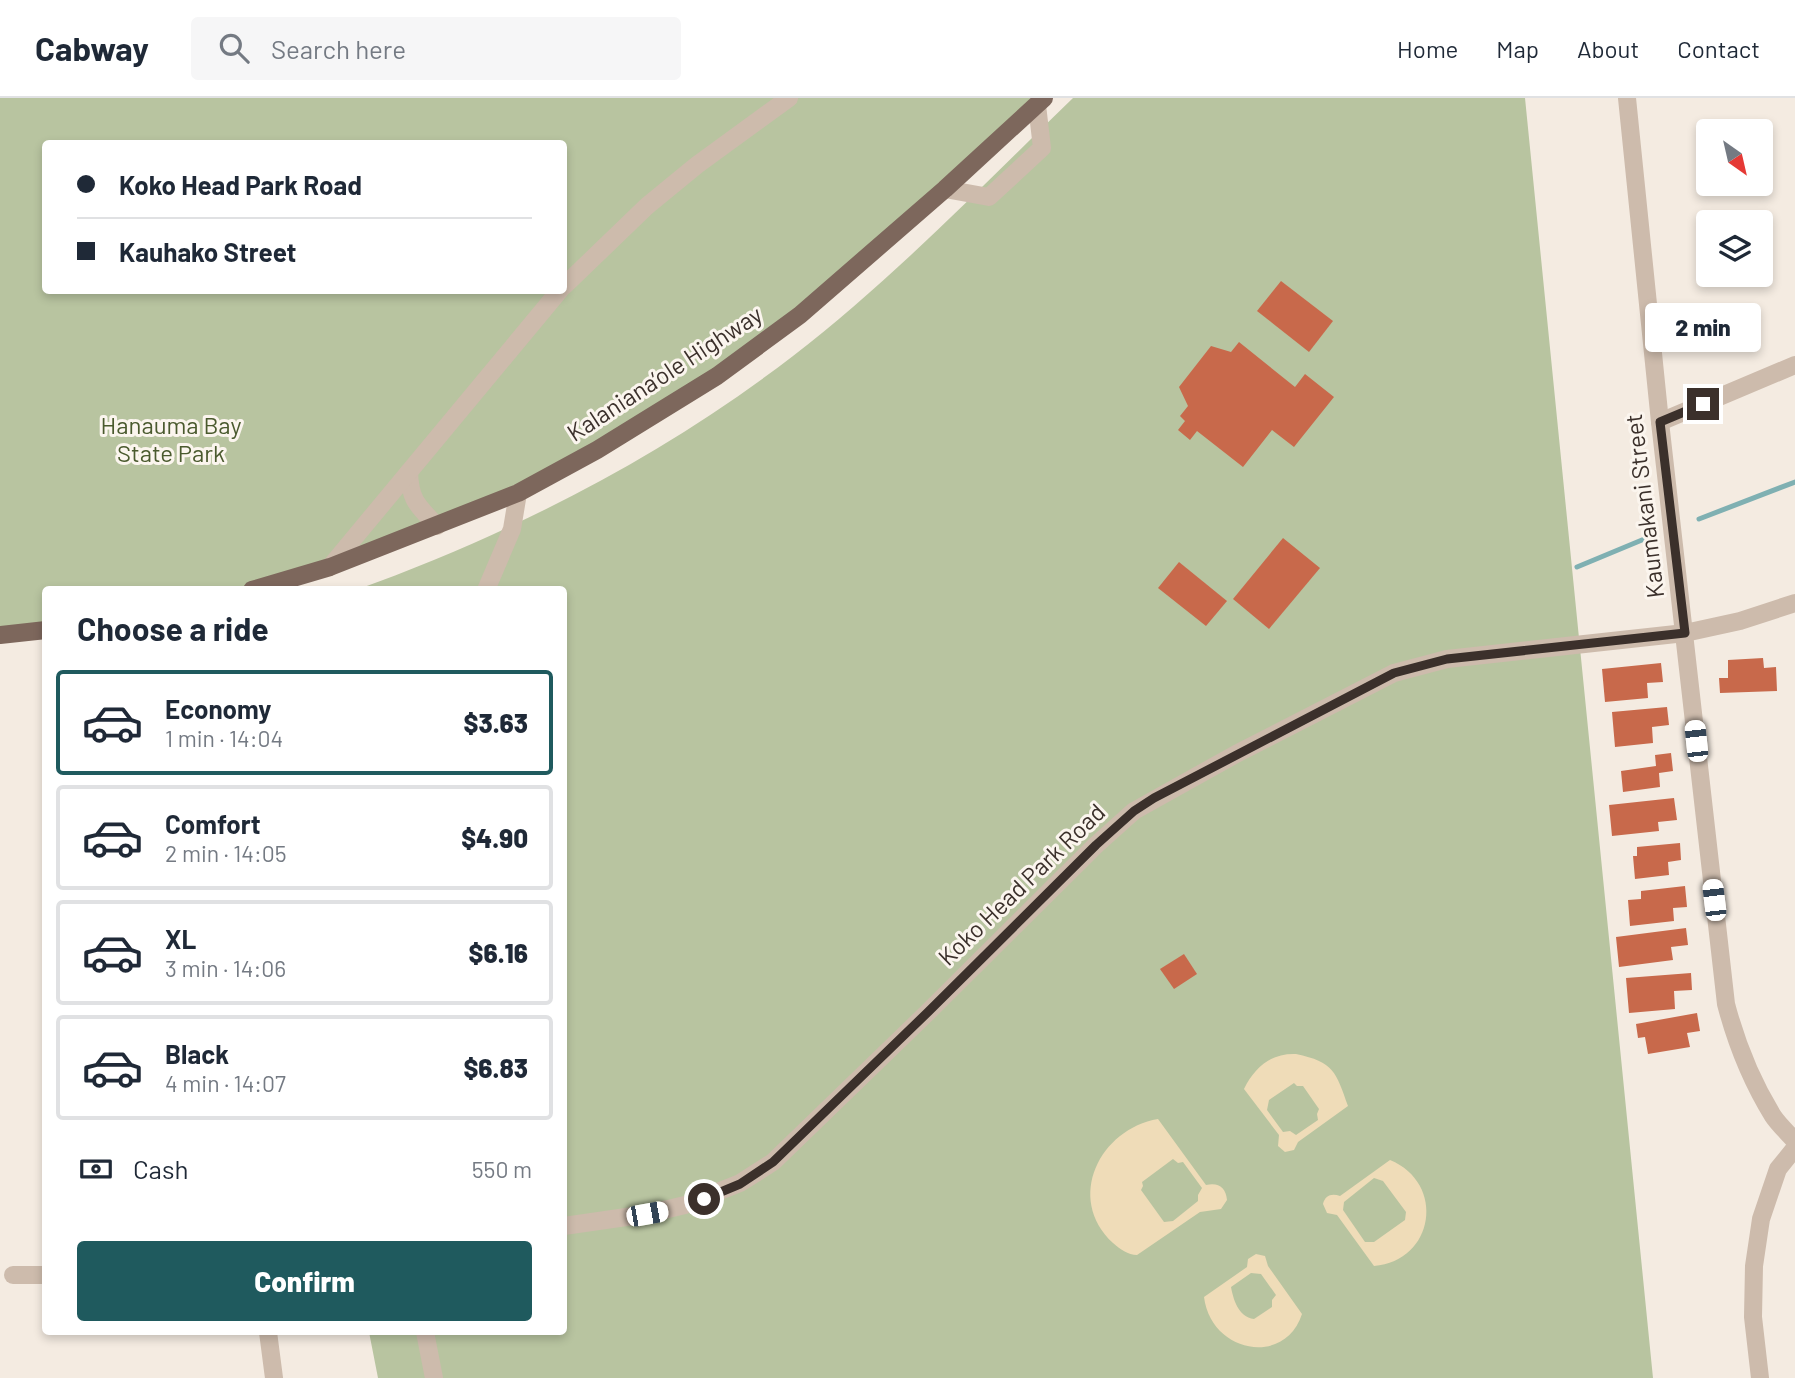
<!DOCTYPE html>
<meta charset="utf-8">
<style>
:root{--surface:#fff;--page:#f6f6f7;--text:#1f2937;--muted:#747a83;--line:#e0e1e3;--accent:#1f5a5e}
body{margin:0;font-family:Barlow,sans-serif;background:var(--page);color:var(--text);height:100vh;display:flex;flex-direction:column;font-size:26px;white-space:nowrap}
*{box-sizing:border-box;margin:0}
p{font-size:23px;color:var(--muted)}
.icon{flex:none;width:38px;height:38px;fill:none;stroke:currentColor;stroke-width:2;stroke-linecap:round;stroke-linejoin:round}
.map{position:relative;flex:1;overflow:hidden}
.panel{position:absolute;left:42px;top:488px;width:525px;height:749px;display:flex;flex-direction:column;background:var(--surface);border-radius:7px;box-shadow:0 4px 10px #0003}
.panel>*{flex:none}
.hud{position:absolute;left:42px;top:42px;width:525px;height:154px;border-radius:7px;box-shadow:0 4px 10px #0003;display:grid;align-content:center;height:154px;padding:0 35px;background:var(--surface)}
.needle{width:46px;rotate:146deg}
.controls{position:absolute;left:1696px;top:21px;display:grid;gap:14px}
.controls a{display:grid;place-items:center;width:77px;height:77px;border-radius:7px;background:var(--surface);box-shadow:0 4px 10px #0003;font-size:35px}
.end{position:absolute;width:32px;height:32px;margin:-16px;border:9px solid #3b302b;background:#fff;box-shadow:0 0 0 4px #fff}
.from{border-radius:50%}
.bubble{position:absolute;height:49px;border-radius:7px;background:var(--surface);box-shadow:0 4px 10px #0003;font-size:23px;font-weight:800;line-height:49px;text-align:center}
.car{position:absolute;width:21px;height:42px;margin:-21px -10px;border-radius:9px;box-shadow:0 0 5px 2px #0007;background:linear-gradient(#fff 24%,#345 0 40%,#fff 0 76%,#345 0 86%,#fff 0)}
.hud b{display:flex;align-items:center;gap:24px;height:66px;font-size:26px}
.hud b+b{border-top:2px solid var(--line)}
.hud i{width:18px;height:18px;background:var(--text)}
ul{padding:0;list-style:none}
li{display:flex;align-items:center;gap:21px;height:105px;margin:0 14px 10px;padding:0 21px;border:4px solid var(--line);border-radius:7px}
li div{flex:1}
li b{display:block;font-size:26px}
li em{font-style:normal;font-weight:800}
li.current{border-color:var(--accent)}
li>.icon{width:63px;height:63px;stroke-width:1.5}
h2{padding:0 35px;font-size:32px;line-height:84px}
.pay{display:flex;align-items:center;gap:18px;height:77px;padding:0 35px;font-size:26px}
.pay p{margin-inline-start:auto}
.button{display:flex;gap:14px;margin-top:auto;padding:14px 35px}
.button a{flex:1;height:80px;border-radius:7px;background:var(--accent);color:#fff;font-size:28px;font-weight:800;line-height:80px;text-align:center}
header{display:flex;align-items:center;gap:42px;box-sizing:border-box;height:98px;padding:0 35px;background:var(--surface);border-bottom:2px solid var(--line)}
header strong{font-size:33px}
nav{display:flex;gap:38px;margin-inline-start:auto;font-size:24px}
.search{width:490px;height:63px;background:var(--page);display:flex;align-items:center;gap:18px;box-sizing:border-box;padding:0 24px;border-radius:7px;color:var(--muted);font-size:26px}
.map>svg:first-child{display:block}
.green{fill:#b8c4a0;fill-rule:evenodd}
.sand{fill:#efdcb8;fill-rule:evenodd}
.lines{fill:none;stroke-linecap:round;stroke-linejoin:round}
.stream{stroke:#7fb0b2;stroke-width:5}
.building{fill:#c8694b}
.minor{stroke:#cdbbac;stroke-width:18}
.major{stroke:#7d675c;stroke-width:18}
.route{stroke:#3b302b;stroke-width:9}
.labels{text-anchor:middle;stroke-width:6;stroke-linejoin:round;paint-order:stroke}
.street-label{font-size:24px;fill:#3b302b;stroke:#fbf5ee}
.park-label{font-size:24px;fill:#4a5a2e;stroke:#fbf5ee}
</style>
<header>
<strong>Cabway</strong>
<div class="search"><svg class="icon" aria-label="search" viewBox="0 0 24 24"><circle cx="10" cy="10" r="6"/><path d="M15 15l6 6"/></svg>Search here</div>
<nav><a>Home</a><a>Map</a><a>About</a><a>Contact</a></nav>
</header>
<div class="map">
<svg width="1795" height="1280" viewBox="0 0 1795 1280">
<rect width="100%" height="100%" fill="#f4ebe1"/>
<g class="green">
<path d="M0,0h1044l-244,217 -282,178 -266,97h-206l-1,40 -45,5zM46,46h518v146h-518z"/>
<path d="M1073,0h452l128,1280h-1275l-9,-46h195v-742h-208c157,-57 304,-132 437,-234 100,-77 189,-170 280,-258z"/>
</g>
<g class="sand">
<path d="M1296,956c38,8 40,18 52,52l-50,36 -4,8 -9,2 -7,-6 1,-11 -35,-46c11,-22 27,-36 52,-35zM1294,985l3,3h6l16,23 -2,5 1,6 -22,15 -6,-4 -7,1 -16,-22 2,-10z"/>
<path d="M1158,1021l48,66c12,-3 20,2 21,15l-6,9 -21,3 -63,43c-9,0 -17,-6 -24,-12 -48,-45 -13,-114 45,-124zM1173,1061l5,4 5,-1 19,26 -4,7v6l-25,20 -9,1 -23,-32 2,-4 -1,-4z"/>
<path d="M1390,1062c56,23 45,101 -16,106l-37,-51 -10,-2 -4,-9c2,-9 9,-11 17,-8zM1374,1080l9,3 23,31 -1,8 -31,22h-9l-22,-32 1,-8z"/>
<path d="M1256,1156l9,2 3,10 34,48c-17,53 -91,39 -98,-17l43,-30 1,-8zM1251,1175l10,1 15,21 -4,5v7l-18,12c-16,-2 -21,-21 -23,-32z"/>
</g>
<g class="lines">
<g class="stream">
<polyline points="1699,421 1795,384"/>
<polyline points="1577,469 1654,437"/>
</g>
</g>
<g class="building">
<polygon points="1281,183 1333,223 1309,254 1257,213"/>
<polygon points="1239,244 1295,289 1305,276 1334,299 1294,349 1272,332 1243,369 1197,333 1190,342 1178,332 1185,323 1180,318 1188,308 1179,289 1211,248 1231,254"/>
<polygon points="1283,440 1320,470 1269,531 1233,501"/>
<polygon points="1179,464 1227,503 1206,528 1158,490"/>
<polygon points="1763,560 1764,570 1776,569 1777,593 1720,595 1719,580 1728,580 1728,562"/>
<polygon points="1661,565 1663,584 1647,585 1648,600 1605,604 1602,571"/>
<polygon points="1667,609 1669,627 1652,629 1653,645 1615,649 1612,614"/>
<polygon points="1671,655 1673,673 1659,675 1660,689 1623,694 1621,673 1656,668 1655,657"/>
<polygon points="1674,700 1677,722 1658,724 1659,733 1612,738 1609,707"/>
<polygon points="1680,745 1681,762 1668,764 1669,777 1635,781 1633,758 1637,758 1637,749"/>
<polygon points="1685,788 1687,809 1673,810 1674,823 1630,828 1628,802 1641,801 1641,793"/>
<polygon points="1686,830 1688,847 1671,849 1673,862 1619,869 1616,839"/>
<polygon points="1184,856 1197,876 1174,891 1160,871"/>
<polygon points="1691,875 1692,892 1674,893 1675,911 1629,915 1626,880"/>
<polygon points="1697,915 1700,933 1687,935 1690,949 1648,956 1645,939 1638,940 1636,926"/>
</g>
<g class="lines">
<g class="minor">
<path d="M1627,0l33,324 66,582c10,38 26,78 47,112 6,9 15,17 22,25"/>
<polyline points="945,91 989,99 1042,50 1037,7"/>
<polyline points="564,188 647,108 697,67 789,0"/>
<polyline points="1660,324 1795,267"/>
<path d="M409,374c1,29 9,34 28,54"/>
<polyline points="330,469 560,192"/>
<polyline points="486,492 512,431 518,395"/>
<polyline points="564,1128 647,1116 685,1107 740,1085 773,1064 928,914 1096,747 1134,713 1236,656 1394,575 1447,561 1685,535 1740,523 1795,505"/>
<polyline points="13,1177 46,1177"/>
<polyline points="268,1234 274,1280"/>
<polyline points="425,1234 434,1280"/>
<polyline points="1760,1280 1753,1219 1754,1168 1761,1121 1778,1071 1795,1050"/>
</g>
<g class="major">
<polyline points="252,492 330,469 518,395 597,352 717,278 800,217 945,91 1044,0"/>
<polyline points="0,537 46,532"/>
</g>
</g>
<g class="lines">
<polyline class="route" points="704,1101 740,1086 773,1064 928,914 1096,747 1134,713 1154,700 1394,575 1447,561 1685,535 1660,324 1703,306"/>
</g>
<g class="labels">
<g class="street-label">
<text transform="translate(665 276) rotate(-33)" y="8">Kalaniana’ole Highway</text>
<text transform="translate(1645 408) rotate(-97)" y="8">Kaumakani Street</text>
<text transform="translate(1022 787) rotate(-44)" y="8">Koko Head Park Road</text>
</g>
<g class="park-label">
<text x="171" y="336">Hanauma Bay<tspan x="171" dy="28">State Park</tspan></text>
</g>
</g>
</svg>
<div class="controls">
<a><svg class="needle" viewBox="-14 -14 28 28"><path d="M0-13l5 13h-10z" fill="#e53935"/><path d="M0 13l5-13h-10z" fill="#747a83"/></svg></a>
<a><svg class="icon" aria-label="layers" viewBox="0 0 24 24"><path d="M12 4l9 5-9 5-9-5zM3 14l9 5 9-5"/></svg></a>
</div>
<i class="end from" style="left:704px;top:1101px"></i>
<i class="end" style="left:1703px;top:306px"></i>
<div class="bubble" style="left:1645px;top:205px;width:116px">2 min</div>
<i class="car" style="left:1696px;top:643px;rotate:354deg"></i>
<i class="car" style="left:1714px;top:802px;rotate:353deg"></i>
<i class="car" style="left:647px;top:1116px;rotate:80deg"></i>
<div class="hud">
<b><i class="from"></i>Koko Head Park Road</b>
<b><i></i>Kauhako Street</b>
</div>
<section class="panel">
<h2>Choose a ride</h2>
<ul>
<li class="current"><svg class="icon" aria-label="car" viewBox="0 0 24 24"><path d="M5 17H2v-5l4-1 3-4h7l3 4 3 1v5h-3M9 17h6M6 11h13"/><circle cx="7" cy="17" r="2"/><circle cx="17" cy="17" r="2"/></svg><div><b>Economy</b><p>1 min · 14:04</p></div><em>$3.63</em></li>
<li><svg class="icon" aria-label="car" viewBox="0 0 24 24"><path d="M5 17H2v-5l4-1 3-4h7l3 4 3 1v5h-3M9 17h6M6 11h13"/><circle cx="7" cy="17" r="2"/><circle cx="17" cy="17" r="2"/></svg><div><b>Comfort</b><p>2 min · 14:05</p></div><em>$4.90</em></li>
<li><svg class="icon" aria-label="car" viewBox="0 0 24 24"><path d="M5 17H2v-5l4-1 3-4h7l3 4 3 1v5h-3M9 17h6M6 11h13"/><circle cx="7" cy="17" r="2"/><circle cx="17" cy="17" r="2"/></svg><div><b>XL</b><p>3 min · 14:06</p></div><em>$6.16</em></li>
<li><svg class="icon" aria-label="car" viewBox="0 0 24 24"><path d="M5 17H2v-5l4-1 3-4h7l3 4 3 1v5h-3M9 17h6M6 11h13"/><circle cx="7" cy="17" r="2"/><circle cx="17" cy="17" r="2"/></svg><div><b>Black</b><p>4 min · 14:07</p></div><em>$6.83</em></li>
</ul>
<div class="pay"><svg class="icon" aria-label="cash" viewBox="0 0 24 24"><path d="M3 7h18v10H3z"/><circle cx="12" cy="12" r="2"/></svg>Cash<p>550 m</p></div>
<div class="button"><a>Confirm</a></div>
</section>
</div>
